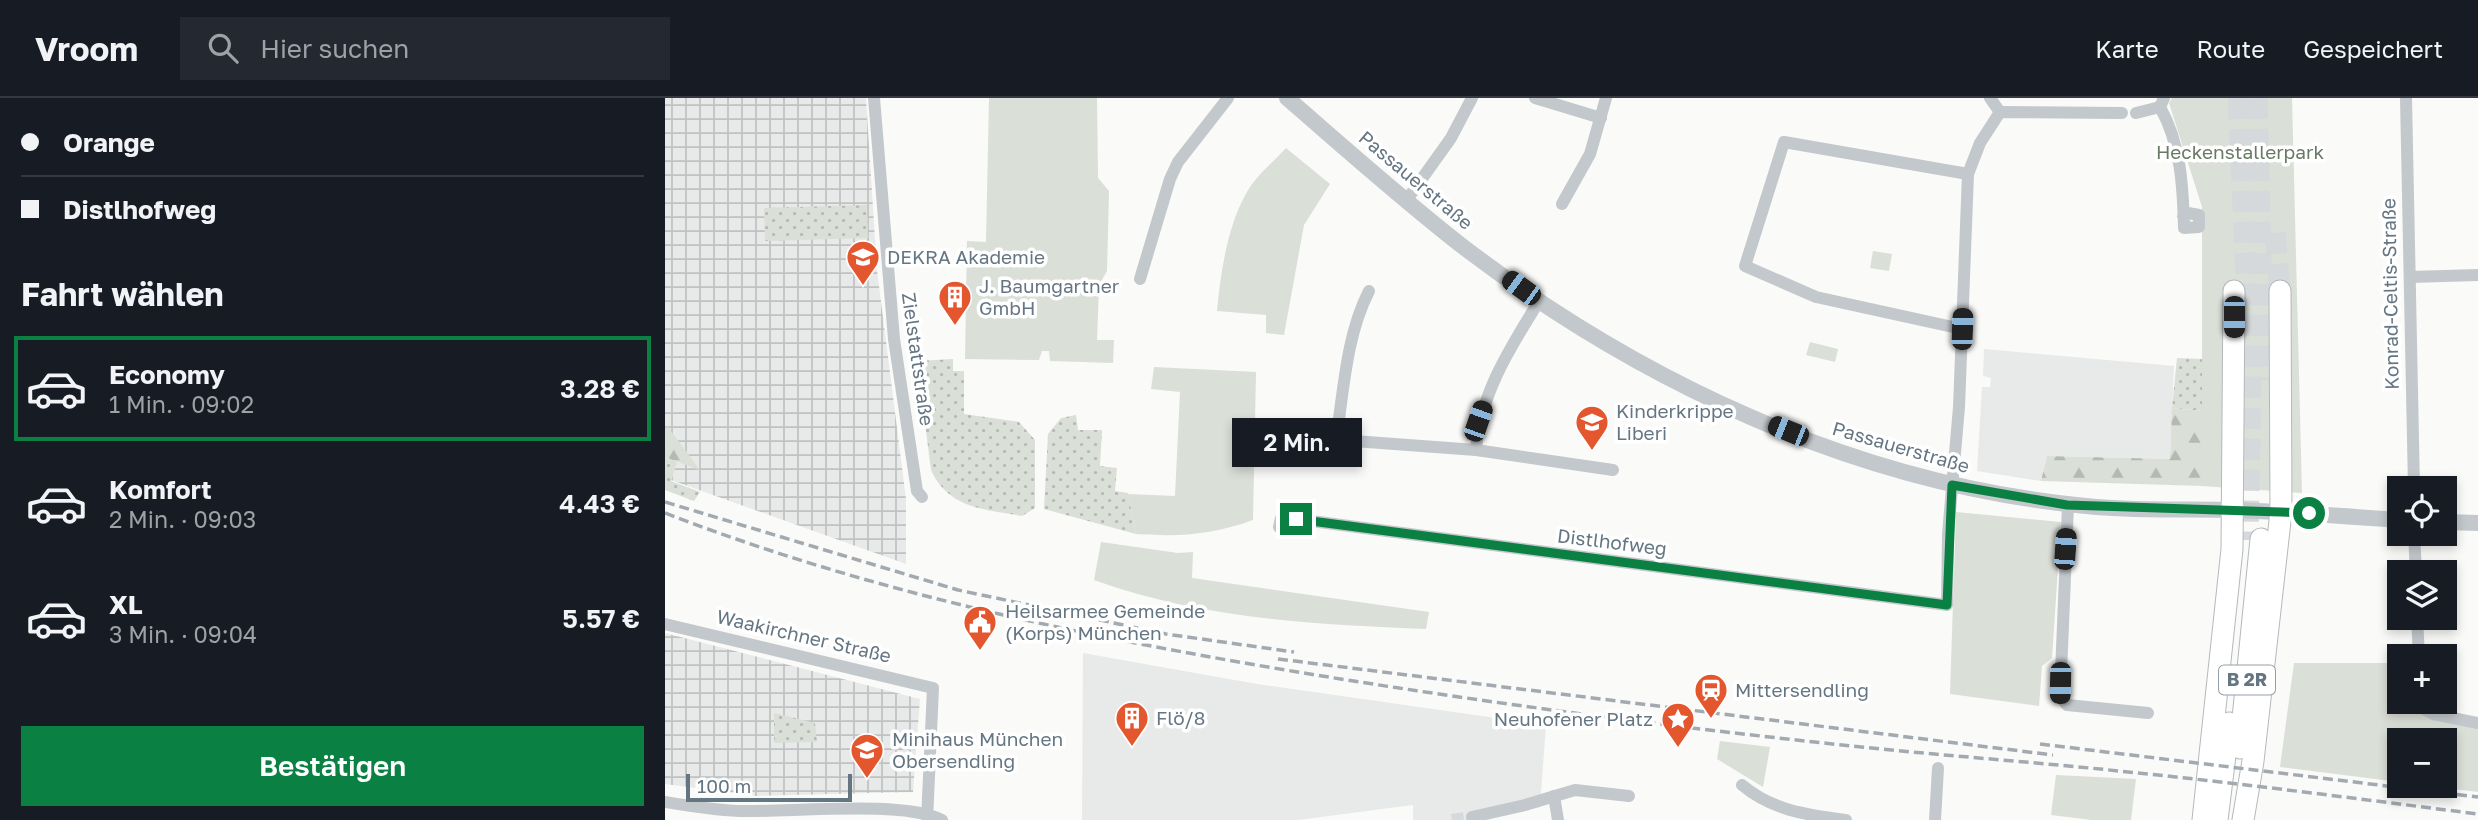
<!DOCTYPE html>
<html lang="de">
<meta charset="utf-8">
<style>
:root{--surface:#171b24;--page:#242831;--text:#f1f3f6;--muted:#9ea1a6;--line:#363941;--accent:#0b8043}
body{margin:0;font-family:"Golos Text",sans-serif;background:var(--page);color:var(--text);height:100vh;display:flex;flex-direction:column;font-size:26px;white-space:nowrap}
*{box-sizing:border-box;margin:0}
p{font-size:23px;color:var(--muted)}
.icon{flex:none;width:38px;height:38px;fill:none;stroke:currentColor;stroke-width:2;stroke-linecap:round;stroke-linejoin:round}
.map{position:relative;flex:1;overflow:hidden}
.drawer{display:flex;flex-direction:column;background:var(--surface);width:665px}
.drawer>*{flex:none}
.banner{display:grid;align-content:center;height:154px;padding:0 21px;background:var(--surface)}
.controls{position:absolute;left:1722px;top:378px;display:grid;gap:14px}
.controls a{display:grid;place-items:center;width:70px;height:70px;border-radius:0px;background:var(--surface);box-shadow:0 4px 10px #0003;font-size:35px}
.scale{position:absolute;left:21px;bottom:18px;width:166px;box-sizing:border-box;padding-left:7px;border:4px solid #657683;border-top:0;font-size:19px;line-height:24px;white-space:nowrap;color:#657683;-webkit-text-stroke:5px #fff;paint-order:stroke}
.end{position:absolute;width:32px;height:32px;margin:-16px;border:9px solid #0b8043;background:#fff;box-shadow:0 0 0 4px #fff}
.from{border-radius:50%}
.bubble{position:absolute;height:49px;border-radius:0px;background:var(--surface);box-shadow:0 4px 10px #0003;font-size:23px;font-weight:600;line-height:49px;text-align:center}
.car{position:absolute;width:21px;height:42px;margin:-21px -10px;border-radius:9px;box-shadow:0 0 5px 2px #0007;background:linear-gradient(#222 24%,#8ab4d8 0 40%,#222 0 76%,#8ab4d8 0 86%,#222 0)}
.banner b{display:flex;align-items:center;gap:24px;height:66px;font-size:26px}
.banner b+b{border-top:2px solid var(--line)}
.banner i{width:18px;height:18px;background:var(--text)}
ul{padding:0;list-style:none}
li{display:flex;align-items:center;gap:21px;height:105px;margin:0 14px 10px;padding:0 7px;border:4px solid transparent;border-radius:0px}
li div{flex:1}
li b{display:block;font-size:26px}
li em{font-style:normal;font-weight:600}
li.on{border-color:var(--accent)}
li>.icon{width:63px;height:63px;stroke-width:1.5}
h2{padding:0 21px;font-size:32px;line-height:84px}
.primary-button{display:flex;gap:14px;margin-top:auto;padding:14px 21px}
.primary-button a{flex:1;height:80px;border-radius:0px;background:var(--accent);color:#fff;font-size:28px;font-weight:600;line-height:80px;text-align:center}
header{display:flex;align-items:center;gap:42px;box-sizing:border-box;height:98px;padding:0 35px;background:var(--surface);border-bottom:2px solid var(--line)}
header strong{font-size:33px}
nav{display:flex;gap:38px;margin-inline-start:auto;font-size:24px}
.search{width:490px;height:63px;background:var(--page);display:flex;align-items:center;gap:18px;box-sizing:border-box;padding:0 24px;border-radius:0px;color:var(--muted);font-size:26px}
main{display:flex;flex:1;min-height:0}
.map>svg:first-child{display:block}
.built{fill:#e8e9e9}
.industrial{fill:url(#industrial-grid)}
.grass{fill:url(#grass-dots)}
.forest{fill:url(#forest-firs)}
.green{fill:#dadfd7}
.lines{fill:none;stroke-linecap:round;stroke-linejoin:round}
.minor-tunnel{stroke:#d5d9db;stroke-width:12;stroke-dasharray:12 6;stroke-linecap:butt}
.trunk-tunnel{stroke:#d5d9db;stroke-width:21;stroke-dasharray:21 10;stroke-linecap:butt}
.trunk-casing{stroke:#b4b9bd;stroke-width:23}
.minor{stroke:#c3c8cc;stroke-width:12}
.tertiary{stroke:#c3c8cc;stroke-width:16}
.trunk{stroke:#fff;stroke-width:21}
.rail{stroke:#a2aab0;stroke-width:3.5;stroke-dasharray:10 5;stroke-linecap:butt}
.route{stroke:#0b8043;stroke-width:9}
.labels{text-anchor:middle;stroke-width:7;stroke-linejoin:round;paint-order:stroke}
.shield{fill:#fff;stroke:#939fa8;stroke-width:2}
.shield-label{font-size:18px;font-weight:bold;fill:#657683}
.park-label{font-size:19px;fill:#687a64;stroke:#fff}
.street-label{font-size:19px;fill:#657683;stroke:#fff}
.poi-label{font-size:19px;fill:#657683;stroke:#fff;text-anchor:start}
</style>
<header>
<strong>Vroom</strong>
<div class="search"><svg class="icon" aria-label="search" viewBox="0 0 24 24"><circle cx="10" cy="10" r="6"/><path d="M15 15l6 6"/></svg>Hier suchen</div>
<nav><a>Karte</a><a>Route</a><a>Gespeichert</a></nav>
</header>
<main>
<section class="drawer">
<div class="banner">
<b><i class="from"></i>Orange</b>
<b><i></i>Distlhofweg</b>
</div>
<h2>Fahrt wählen</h2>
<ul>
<li class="on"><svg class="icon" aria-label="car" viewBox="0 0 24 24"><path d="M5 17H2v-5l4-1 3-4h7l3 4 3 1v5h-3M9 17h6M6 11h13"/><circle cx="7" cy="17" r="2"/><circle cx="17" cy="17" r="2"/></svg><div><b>Economy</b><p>1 Min. · 09:02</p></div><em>3.28 €</em></li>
<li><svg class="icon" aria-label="car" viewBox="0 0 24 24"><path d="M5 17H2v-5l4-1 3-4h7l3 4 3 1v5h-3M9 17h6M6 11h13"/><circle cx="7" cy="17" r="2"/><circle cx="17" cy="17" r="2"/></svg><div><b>Komfort</b><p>2 Min. · 09:03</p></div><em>4.43 €</em></li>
<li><svg class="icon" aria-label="car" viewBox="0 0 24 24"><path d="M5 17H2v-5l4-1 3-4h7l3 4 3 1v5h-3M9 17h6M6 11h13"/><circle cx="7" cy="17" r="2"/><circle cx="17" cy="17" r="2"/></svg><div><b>XL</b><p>3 Min. · 09:04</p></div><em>5.57 €</em></li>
</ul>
<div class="primary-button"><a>Bestätigen</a></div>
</section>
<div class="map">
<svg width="1813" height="722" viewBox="0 0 1813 722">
<defs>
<pattern id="industrial-grid" width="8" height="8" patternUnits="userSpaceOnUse" patternTransform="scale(1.75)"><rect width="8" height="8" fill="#e8e9e9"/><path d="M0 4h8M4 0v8" fill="none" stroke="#c0c1c2"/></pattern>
<pattern id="grass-dots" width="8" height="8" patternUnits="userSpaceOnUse" patternTransform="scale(1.75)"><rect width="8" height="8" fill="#dadfd7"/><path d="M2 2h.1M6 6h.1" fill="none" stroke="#b4b9b4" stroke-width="1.8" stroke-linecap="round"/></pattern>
<pattern id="forest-firs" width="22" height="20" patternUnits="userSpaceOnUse" patternTransform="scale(1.75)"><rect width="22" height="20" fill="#dadfd7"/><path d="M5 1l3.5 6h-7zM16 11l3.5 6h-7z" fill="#b4b9b4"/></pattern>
</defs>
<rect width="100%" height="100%" fill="#fafaf8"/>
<g class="built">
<polygon points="1319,251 1509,268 1505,361 1382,358 1376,383 1312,373 1317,289 1325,289 1326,280 1318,278"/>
<polygon points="418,555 592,586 881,627 875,709 814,722 748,722 748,707 633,722 417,722"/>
</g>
<g class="industrial">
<polygon points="0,0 201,0 212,172 241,401 241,466 6,382 12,364 0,359"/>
<polygon points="0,535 255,601 248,694 91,698 0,686"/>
</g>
<g class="grass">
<polygon points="202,107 203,140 100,143 99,110"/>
<polygon points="1512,260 1538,261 1538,313 1507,310"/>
<path d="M288,261v12h11v43l55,8 16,18v68l-13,8c-38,-7 -73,-7 -91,-46l-14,-109z"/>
<polygon points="411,317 413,332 437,332 435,368 452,370 450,393 463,395 471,436 379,411 383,336 396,320"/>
<polygon points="0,359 12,364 6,383 35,394 29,403 0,392"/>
<polygon points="109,615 150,625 152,644 109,645"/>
</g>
<g class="forest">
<polygon points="1507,310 1538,313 1537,388 1376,383 1382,358 1505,361"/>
<polygon points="3,329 35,372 0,359 0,330"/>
</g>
<g class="green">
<polygon points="324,0 432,0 433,80 444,93 442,173 434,187 432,242 449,242 448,265 385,263 384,253 377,253 374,262 300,261 302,143 321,144"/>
<polygon points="1507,0 1627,0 1637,395 1537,388 1537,109 1504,5"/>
<path d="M621,50l44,36 -26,41 -20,110 -18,-2v-18l-49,-4c4,-41 11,-92 35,-127 10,-13 23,-24 34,-36z"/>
<polygon points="1208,153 1227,156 1224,173 1205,170"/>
<polygon points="1145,244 1173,251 1170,264 1141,257"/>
<path d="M489,269l102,5 -3,148c-41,15 -75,17 -117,14l-8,-40 47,2 5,-104 -29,-3z"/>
<polygon points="1291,414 1396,424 1387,560 1377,568 1374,608 1285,596"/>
<path d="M436,444l77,11 15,-1 -1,26 237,34 -3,17c-113,-5 -225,-10 -332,-49z"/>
<polygon points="1629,565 1734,565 1734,604 1750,604 1813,630 1813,694 1764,688 1780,688 1780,642 1734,642 1734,684 1615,669"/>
<polygon points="1055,643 1105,649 1098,689 1052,661"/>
<polygon points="1391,677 1471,681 1466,722 1427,722 1386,717"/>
</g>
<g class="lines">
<polyline class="minor-tunnel" points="787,722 807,719"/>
<g class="trunk-tunnel">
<polyline points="1573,0 1586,281 1583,442"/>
<polyline points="1592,0 1599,282"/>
<polyline points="1610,135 1615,193"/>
</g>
<defs>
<g id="trunk">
<polyline points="1575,650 1596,441"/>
<polyline points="1538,722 1567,451 1569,193"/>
<polyline points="1552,722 1564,625"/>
<polyline points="1578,722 1588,663 1616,414 1615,193"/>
</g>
</defs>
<use href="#trunk" class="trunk-casing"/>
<g class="minor">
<polyline points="209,0 229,241 252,393 257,399"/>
<polyline points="870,0 936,20"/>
<polyline points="1325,0 1335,14"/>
<polyline points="1741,0 1749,390"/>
<path d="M1495,9c21,37 23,80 24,121l15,-1v-12l-11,-2 -5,3"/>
<polyline points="1471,15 1495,9 1499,0"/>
<polyline points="741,103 786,40 807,0"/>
<polyline points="897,106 925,56 941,0"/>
<polyline points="1745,179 1813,177"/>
<polyline points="475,181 505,81 513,64 563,0"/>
<path d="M704,193c-22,43 -25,95 -32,142l3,7 136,10 137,20"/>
<polyline points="1297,231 1151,199 1080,168 1119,44 1303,76"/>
<path d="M811,352c4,-56 34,-102 63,-149"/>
<polyline points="1403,407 1395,599 1402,607 1483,615"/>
<polyline points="614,429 616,420 631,421 1282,507 1283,436 1294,309 1303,76 1315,45 1335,14 1457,15"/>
<polyline points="1749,436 1751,474"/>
<polyline points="1752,520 1754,558"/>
<polyline points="0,526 268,590 262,722"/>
<polyline points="1755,604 1755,609 1768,616 1813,625"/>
<path d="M1077,687c31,26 66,30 104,35"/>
<polyline points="889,698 893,722"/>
<path d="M0,704c26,4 54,9 80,9 47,1 160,-11 197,9"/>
<polyline points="807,719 860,707 910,692 964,698"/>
<polyline points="1270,722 1273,670"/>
</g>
<g class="tertiary">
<path d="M622,0c59,51 117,103 179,151 174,132 382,230 601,255 55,7 111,5 166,6 56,2 111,6 166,10"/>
<polyline points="1780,424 1813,425"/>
</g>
<use href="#trunk" class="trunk"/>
<g class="rail">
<polyline points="0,404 293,492 501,536 629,554"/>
<path d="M0,415c220,85 450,130 682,167 171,27 343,49 514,67 86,9 173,15 258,24 120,12 240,28 359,43"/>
<polyline points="613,561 1388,657"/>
<polyline points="1375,646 1813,699"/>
</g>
</g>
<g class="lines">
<polyline class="route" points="631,421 1282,507 1287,387 1402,407 1644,415"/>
</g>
<defs>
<symbol id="university-pin" viewBox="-11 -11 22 30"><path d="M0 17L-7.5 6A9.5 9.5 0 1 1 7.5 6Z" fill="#e4572e" stroke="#fff"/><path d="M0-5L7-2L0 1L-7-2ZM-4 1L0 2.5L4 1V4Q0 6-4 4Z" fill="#fff"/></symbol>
<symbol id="building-pin" viewBox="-11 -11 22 30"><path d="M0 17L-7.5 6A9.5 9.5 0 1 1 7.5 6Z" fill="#e4572e" stroke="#fff"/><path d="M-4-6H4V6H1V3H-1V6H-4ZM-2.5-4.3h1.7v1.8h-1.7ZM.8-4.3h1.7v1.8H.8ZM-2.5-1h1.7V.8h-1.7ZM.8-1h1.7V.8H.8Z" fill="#fff"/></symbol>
<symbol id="school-pin" viewBox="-11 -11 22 30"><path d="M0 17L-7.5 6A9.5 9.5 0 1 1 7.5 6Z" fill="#e4572e" stroke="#fff"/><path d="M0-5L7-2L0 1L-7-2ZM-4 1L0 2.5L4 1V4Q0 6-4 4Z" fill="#fff"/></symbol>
<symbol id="civic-pin" viewBox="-11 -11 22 30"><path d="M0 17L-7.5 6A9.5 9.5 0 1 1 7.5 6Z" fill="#e4572e" stroke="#fff"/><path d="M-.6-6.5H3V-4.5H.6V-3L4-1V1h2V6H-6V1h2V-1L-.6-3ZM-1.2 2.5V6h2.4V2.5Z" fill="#fff"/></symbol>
<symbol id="station-pin" viewBox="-11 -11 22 30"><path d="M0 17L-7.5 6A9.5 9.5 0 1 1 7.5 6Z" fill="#e4572e" stroke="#fff"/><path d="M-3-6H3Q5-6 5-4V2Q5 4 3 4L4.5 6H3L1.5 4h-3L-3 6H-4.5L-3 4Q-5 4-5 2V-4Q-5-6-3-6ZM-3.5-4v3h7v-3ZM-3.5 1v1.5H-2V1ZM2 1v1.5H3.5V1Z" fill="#fff"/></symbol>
<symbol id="sight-pin" viewBox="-11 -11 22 30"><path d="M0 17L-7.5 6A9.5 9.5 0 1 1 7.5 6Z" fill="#e4572e" stroke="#fff"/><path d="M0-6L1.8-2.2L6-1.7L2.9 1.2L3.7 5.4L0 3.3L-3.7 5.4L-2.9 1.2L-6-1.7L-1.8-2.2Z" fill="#fff"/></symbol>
</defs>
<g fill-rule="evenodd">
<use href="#university-pin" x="179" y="140" width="38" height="52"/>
<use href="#building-pin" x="271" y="180" width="38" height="52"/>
<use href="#school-pin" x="908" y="305" width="38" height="52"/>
<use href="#civic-pin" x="296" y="505" width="38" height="52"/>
<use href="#station-pin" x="1027" y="573" width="38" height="52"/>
<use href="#building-pin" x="448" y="601" width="38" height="52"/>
<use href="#sight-pin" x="994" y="602" width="38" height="52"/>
<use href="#school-pin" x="183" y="633" width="38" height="52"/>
</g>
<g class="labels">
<rect class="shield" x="1554" y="567.5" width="56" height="29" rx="5"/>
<g class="shield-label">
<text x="1582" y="588">B 2R</text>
</g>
<g class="park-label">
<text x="1575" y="61">Heckenstallerpark</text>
</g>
<g class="street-label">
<text transform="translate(751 82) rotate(40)" y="7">Passauerstraße</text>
<text transform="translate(1725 196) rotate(-91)" y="7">Konrad-Celtis-Straße</text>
<text transform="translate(253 261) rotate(82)" y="7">Zielstattstraße</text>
<text transform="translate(1236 349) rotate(16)" y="7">Passauerstraße</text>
<text transform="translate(947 444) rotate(7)" y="7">Distlhofweg</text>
<text transform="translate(139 538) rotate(13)" y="7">Waakirchner Straße</text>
</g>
<g class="poi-label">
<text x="222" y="166">DEKRA Akademie</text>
<text x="314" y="195">J. Baumgartner<tspan x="314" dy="22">GmbH</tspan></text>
<text x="951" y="320">Kinderkrippe<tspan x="951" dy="22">Liberi</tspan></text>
<text x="340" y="520">Heilsarmee Gemeinde<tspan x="340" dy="22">(Korps) München</tspan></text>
<text x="1070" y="599">Mittersendling</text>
<text x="491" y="627">Flö/8</text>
<text x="988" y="628" text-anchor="end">Neuhofener Platz</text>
<text x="227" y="648">Minihaus München<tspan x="227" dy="22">Obersendling</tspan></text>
</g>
</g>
</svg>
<div class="controls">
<a><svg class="icon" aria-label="locate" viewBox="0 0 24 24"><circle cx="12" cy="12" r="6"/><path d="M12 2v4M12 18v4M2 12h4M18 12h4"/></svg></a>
<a><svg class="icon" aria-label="layers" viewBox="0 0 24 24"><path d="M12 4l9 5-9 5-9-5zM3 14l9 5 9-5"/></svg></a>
<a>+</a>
<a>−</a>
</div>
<div class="scale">100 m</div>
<i class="end from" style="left:1644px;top:415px"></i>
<i class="end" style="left:631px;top:421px"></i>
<div class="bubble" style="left:567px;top:320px;width:130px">2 Min.</div>
<i class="car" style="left:856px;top:190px;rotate:306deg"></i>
<i class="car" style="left:1569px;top:219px;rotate:180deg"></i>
<i class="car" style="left:1297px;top:231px;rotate:2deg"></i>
<i class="car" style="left:813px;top:323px;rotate:19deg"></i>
<i class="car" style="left:1123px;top:333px;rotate:292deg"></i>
<i class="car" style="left:1400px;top:451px;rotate:4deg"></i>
<i class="car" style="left:1395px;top:585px;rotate:181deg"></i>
</div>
</main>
